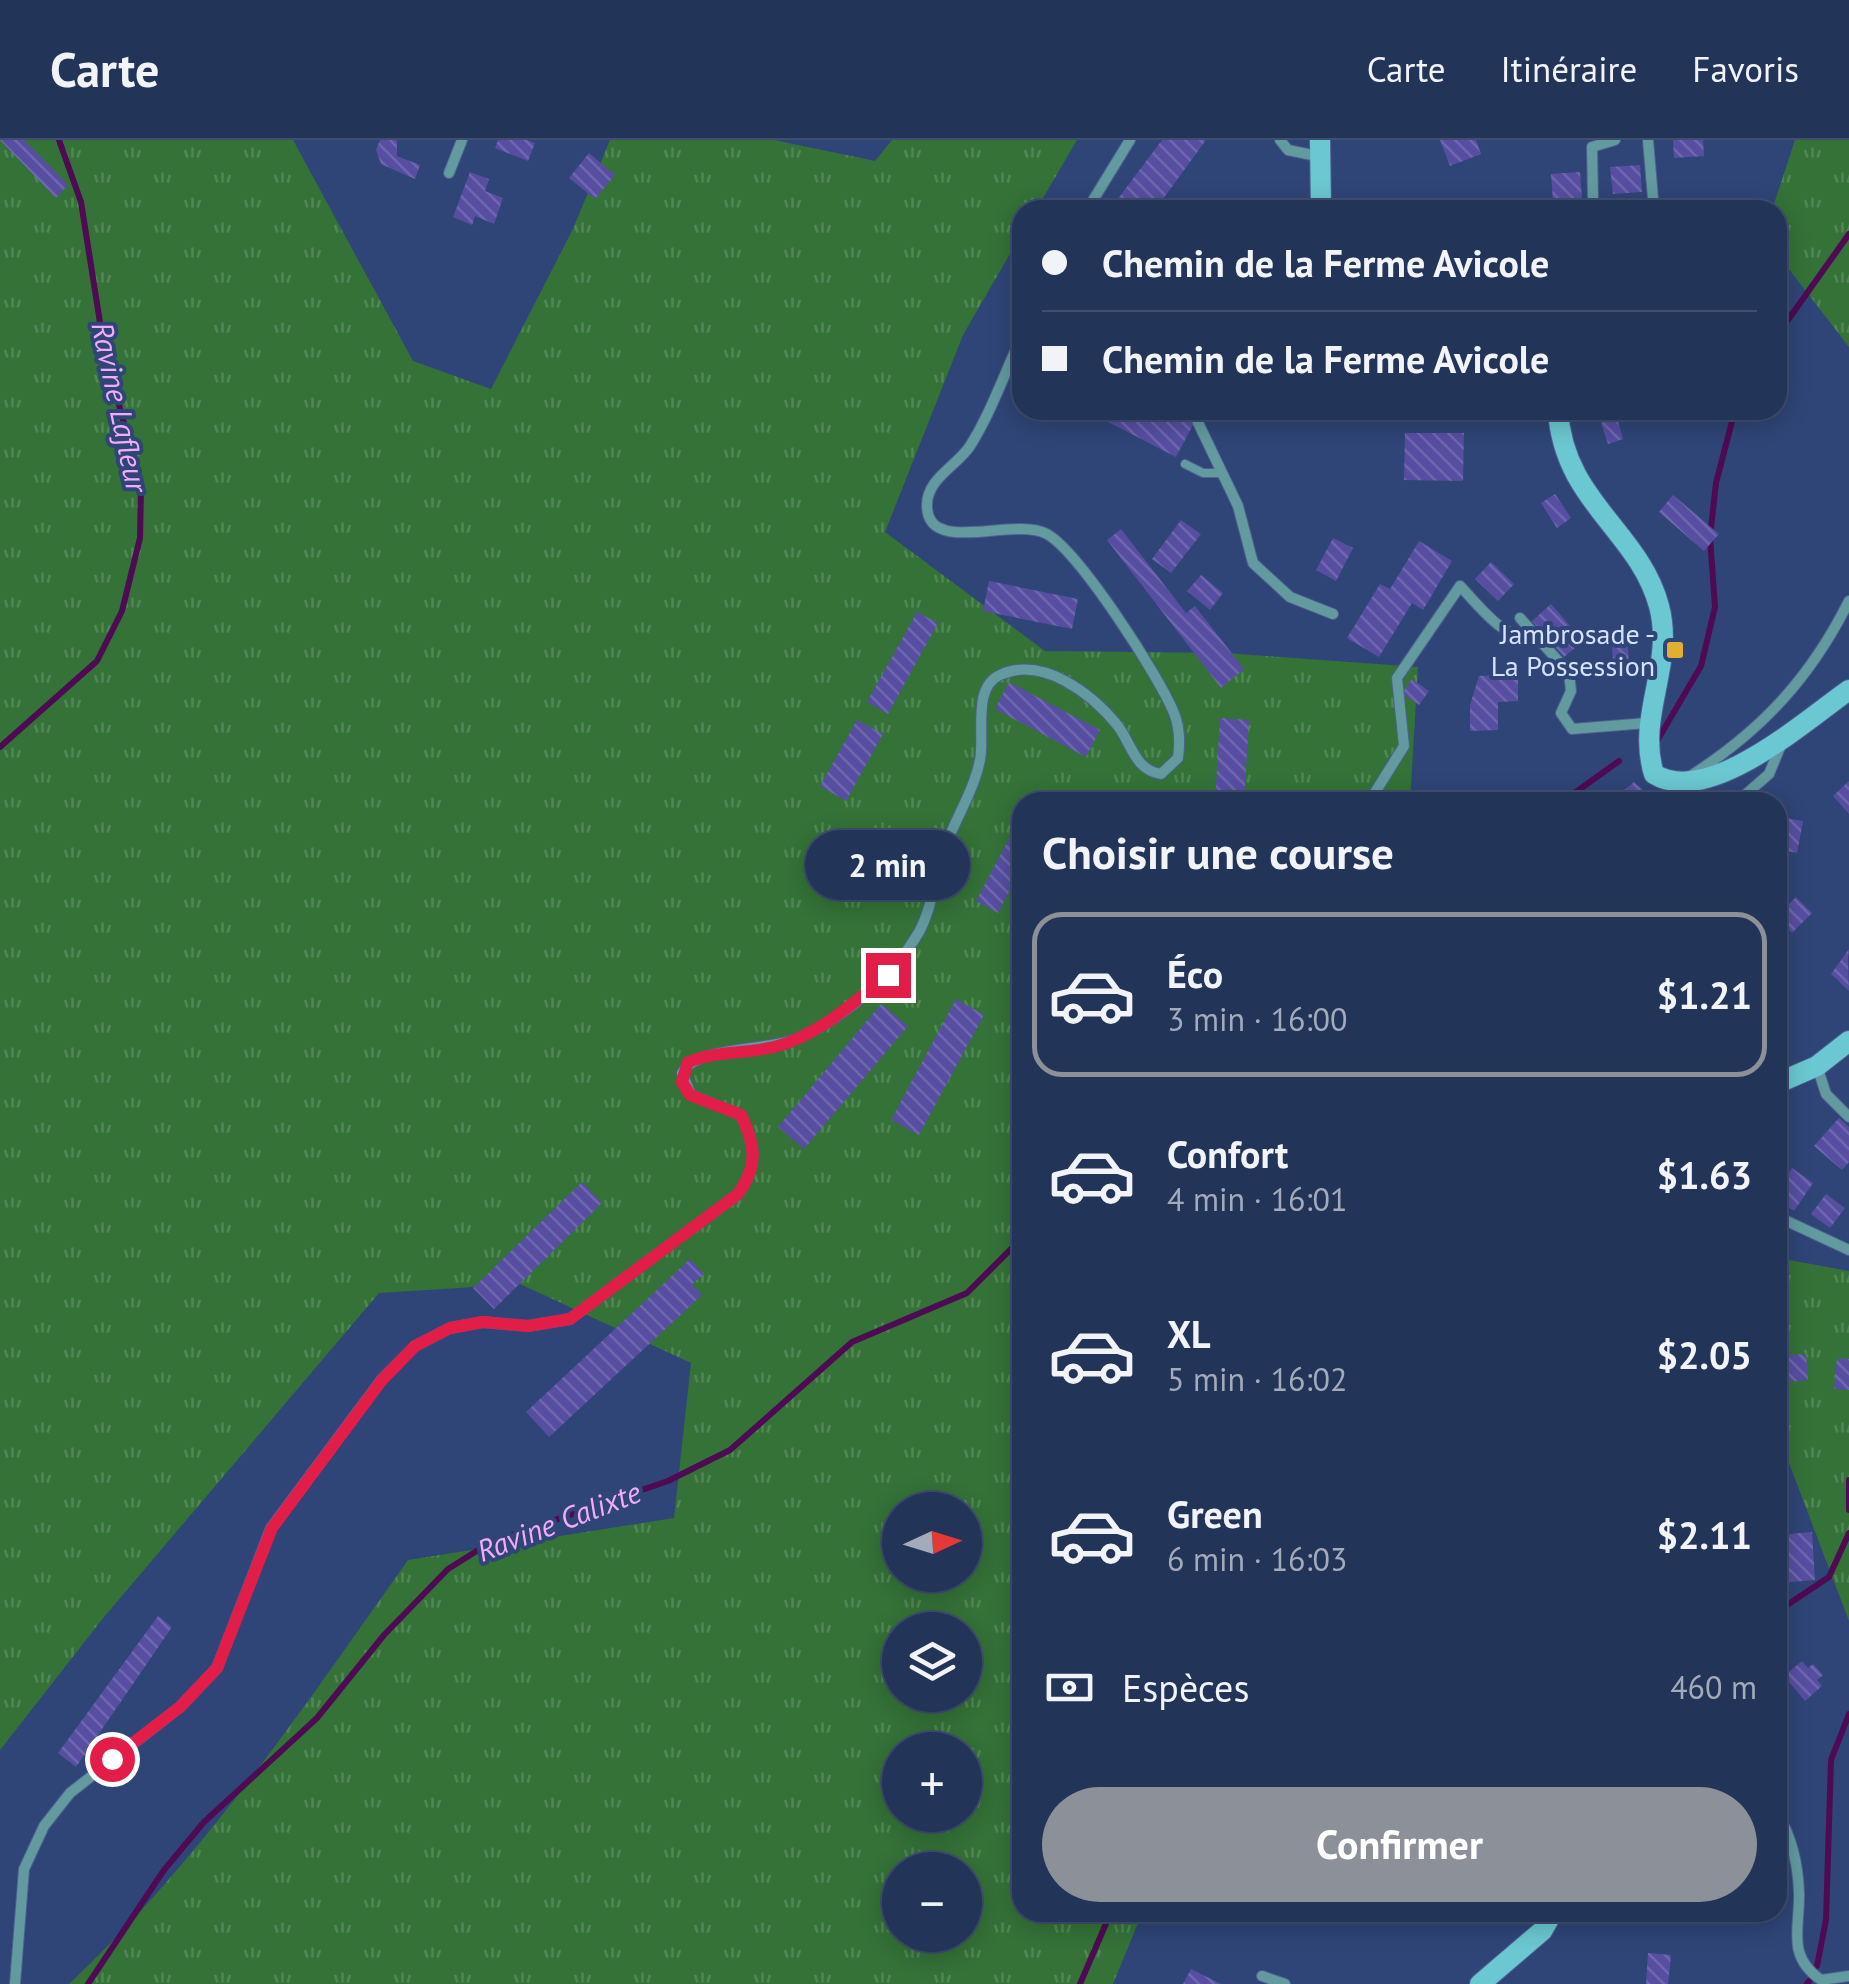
<!DOCTYPE html>
<html lang="fr">
<meta charset="utf-8">
<style>
:root{--surface:#233459;--page:#2b3c5f;--text:#f1f3f6;--muted:#a3aaba;--line:#404f6f;--accent:#8c9099}
body{margin:0;font-family:"PT Sans",sans-serif;background:var(--page);color:var(--text);height:100vh;display:flex;flex-direction:column;font-size:38px;white-space:nowrap}
*{box-sizing:border-box;margin:0}
p{font-size:32px;color:var(--muted)}
.icon{flex:none;width:55px;height:55px;fill:none;stroke:currentColor;stroke-width:2;stroke-linecap:round;stroke-linejoin:round}
.map{position:relative;flex:1;overflow:hidden}
.drawer{position:absolute;left:1012px;top:652px;width:775px;height:1130px;display:flex;flex-direction:column;background:var(--surface);border-radius:30px;box-shadow:0 5px 25px #0003,0 0 0 2px var(--line)}
.drawer>*{flex:none}
.hud{position:absolute;left:1012px;top:60px;width:775px;height:220px;border-radius:30px;box-shadow:0 5px 25px #0003,0 0 0 2px var(--line);display:grid;align-content:center;height:220px;padding:0 30px;background:var(--surface)}
.needle{width:65px;rotate:86deg}
.controls{position:absolute;left:882px;top:1352px;display:grid;gap:20px}
.controls a{display:grid;place-items:center;width:100px;height:100px;border-radius:50%;background:var(--surface);box-shadow:0 5px 25px #0003,0 0 0 2px var(--line);font-size:50px}
.end{position:absolute;width:45px;height:45px;margin:-22px;border:12px solid #e11d48;background:#fff;box-shadow:0 0 0 5px #fff}
.from{border-radius:50%}
.bubble{position:absolute;height:70px;border-radius:35px;background:var(--surface);box-shadow:0 5px 25px #0003,0 0 0 2px var(--line);font-size:32px;font-weight:700;line-height:70px;text-align:center}
.hud b{display:flex;align-items:center;gap:35px;height:95px;font-size:38px}
.hud b+b{border-top:2px solid var(--line)}
.hud i{width:25px;height:25px;background:var(--text)}
ul{padding:0;list-style:none}
li{display:flex;align-items:center;gap:30px;height:165px;margin:0 20px 15px;padding:0 10px;border:5px solid transparent;border-radius:30px}
li div{flex:1}
li b{display:block;font-size:38px}
li em{font-style:normal;font-weight:700}
li.current{border-color:var(--accent)}
li>.icon{width:90px;height:90px;stroke-width:1.5}
h2{padding:0 30px;font-size:45px;line-height:120px}
.pay{display:flex;align-items:center;gap:25px;height:110px;padding:0 30px;font-size:38px}
.pay p{margin-inline-start:auto}
.primary-button{display:flex;gap:20px;margin-top:auto;padding:20px 30px}
.primary-button a{flex:1;height:115px;border-radius:60px;background:var(--accent);color:#fff;font-size:40px;font-weight:700;line-height:115px;text-align:center}
header{display:flex;align-items:center;gap:60px;box-sizing:border-box;height:140px;padding:0 50px;background:var(--surface);border-bottom:2px solid var(--line)}
header strong{font-size:48px}
nav{display:flex;gap:55px;margin-inline-start:auto;font-size:35px}
.map>svg:first-child{display:block}
.grass{fill:url(#grass-tufts);fill-rule:evenodd}
.lines{fill:none;stroke-linecap:round;stroke-linejoin:round}
.stream{stroke:#4e0a53;stroke-width:6}
.building{fill:url(#building-back-hatch)}
.lane-casing{stroke:#4d618f;stroke-width:10}
.street-casing{stroke:#4d618f;stroke-width:12}
.secondary-casing{stroke:#4d618f;stroke-width:22}
.lane{stroke:#629aa0;stroke-width:8}
.street{stroke:#629aa0;stroke-width:10}
.secondary{stroke:#6bc7d1;stroke-width:20}
.route{stroke:#e11d48;stroke-width:12}
.poi-dot{fill:#e1af34;stroke:#2f4577;stroke-width:4}
.labels{text-anchor:middle;stroke-width:8;stroke-linejoin:round;paint-order:stroke}
.poi-label{font-size:28px;fill:#d6e2fb;stroke:#2f4577;text-anchor:end}
.water-label{font-size:30px;font-style:italic;fill:#f3abf7;stroke:#2f4577}
</style>
<header>
<strong>Carte</strong>
<nav><a>Carte</a><a>Itinéraire</a><a>Favoris</a></nav>
</header>
<div class="map">
<svg width="1849" height="1844" viewBox="0 0 1849 1844">
<defs>
<pattern id="grass-tufts" width="24" height="20" patternUnits="userSpaceOnUse" patternTransform="scale(2.5)"><rect width="24" height="20" fill="#347238"/><path d="M3 7l-1-3M5 7V3M7 7l1-3M15 17l-1-3M17 17v-4M19 17l1-3" fill="none" stroke="#518656"/></pattern>
<pattern id="building-back-hatch" width="6" height="6" patternUnits="userSpaceOnUse" patternTransform="scale(2.5)"><rect width="6" height="6" fill="#574ea2"/><path d="M-1 5l2 2M0 0l6 6M5-1l2 2" fill="none" stroke="#6e67b0"/></pattern>
</defs>
<rect width="100%" height="100%" fill="#2f4577"/>
<g class="grass">
<path d="M0,0h293l120,221 78,28 81,-158 38,-91h164l101,21 17,-21h185l-41,70h-14v23l-59,102 -78,197 160,119 180,2 193,14 -8,135h-388v1110l120,1 -29,71h-1044c133,-125 234,-276 339,-424l266,-42 17,-155 -171,-79 -141,9 -275,324 -104,133zM900,1370h65v65h-65zM900,1490h65v65h-65zM900,1610h65v65h-65zM900,1730h65v65h-65z"/>
<polygon points="1795,0 1849,0 1849,207 1778,115 1778,70 1772,70"/>
<polygon points="1778,1118 1849,1131 1849,1481 1778,1294"/>
</g>
<g class="lines">
<g class="stream">
<polyline points="1778,194 1849,94"/>
<polyline points="1657,601 1701,526 1715,467 1710,397 1716,343 1735,270"/>
<polyline points="0,607 97,521 122,471 140,398 141,348 104,208 81,62 59,0"/>
<polyline points="1562,662 1619,621"/>
<polyline points="1849,1340 1849,1370"/>
<polyline points="1778,1471 1829,1437 1849,1393"/>
<polyline points="1817,1826 1826,1780 1831,1620 1849,1574"/>
<polyline points="88,1844 164,1730 204,1682 317,1578 384,1495 448,1429 491,1402 668,1341 730,1310 852,1202 967,1153 1022,1098"/>
<polyline points="1080,1844 1111,1772"/>
<polyline points="1807,1844 1809,1841"/>
</g>
</g>
<g class="building">
<polygon points="0,0 24,0 68,45 56,58"/>
<polygon points="380,0 397,0 397,16 420,25 415,39 381,24 376,10"/>
<polygon points="498,0 527,0 535,3 528,21 495,8"/>
<polygon points="1162,0 1206,0 1155,70 1122,70 1114,64"/>
<polygon points="1440,0 1476,0 1481,14 1450,26"/>
<polygon points="1673,0 1703,0 1704,16 1674,18"/>
<polygon points="589,13 615,35 595,59 569,38"/>
<polygon points="1640,25 1642,52 1613,54 1610,27"/>
<polygon points="470,32 489,39 485,51 503,58 494,84 475,76 472,85 453,77"/>
<polygon points="1580,32 1582,59 1553,62 1551,34"/>
<polygon points="1085,270 1169,270 1194,283 1176,317"/>
<polygon points="1617,278 1623,299 1608,304 1601,283"/>
<polygon points="1405,293 1464,293 1463,341 1404,340"/>
<polygon points="1555,354 1571,378 1557,388 1541,363"/>
<polygon points="1673,355 1719,394 1704,411 1659,372"/>
<polygon points="1181,380 1201,394 1171,433 1152,419"/>
<polygon points="1121,389 1186,473 1195,466 1244,529 1221,548 1107,400"/>
<polygon points="1333,398 1353,408 1336,441 1316,430"/>
<polygon points="1419,401 1452,421 1423,470 1412,463 1379,517 1347,498 1380,444 1390,449"/>
<polygon points="1491,422 1514,444 1498,461 1475,439"/>
<polygon points="1201,435 1223,453 1210,470 1187,451"/>
<polygon points="989,441 1078,459 1072,489 983,471"/>
<polygon points="1551,464 1583,501 1564,517 1532,481"/>
<polygon points="917,472 938,483 888,574 867,562"/>
<polygon points="1626,492 1629,520 1613,521 1611,493"/>
<polygon points="1518,534 1518,561 1498,562 1498,590 1470,591 1470,565 1479,536"/>
<polygon points="1412,539 1429,551 1419,565 1402,553"/>
<polygon points="1009,542 1100,590 1086,617 995,569"/>
<polygon points="1220,578 1249,580 1244,662 1215,662"/>
<polygon points="857,580 883,594 846,661 820,646"/>
<polygon points="1849,641 1849,674 1833,656"/>
<polygon points="1634,642 1651,657 1646,662 1610,662"/>
<polygon points="1022,674 1022,727 998,773 976,761"/>
<polygon points="1786,678 1803,681 1797,713 1787,711 1786,721 1778,720 1778,692 1783,693"/>
<polygon points="1796,757 1812,773 1792,793 1778,779 1778,764 1781,760 1787,766"/>
<polygon points="1849,809 1848,818 1849,851 1831,834"/>
<polygon points="956,859 984,875 919,995 891,980"/>
<polygon points="881,864 908,886 804,1009 778,987"/>
<polygon points="1839,978 1849,987 1849,1022 1842,1030 1814,1006"/>
<polygon points="1792,1028 1813,1043 1794,1071 1778,1060 1778,1050"/>
<polygon points="582,1042 602,1063 494,1169 473,1148"/>
<polygon points="1826,1054 1845,1068 1830,1088 1811,1074"/>
<polygon points="690,1119 704,1134 692,1144 702,1155 549,1297 526,1272"/>
<polygon points="1806,1214 1808,1240 1788,1242 1786,1215"/>
<polygon points="1837,1218 1849,1219 1849,1250 1834,1249"/>
<polygon points="1812,1392 1815,1440 1778,1443 1778,1395"/>
<polygon points="158,1476 172,1487 76,1627 58,1613"/>
<polygon points="1802,1521 1808,1528 1813,1524 1823,1535 1817,1540 1822,1546 1805,1561 1784,1536"/>
<polygon points="1648,1813 1671,1815 1668,1844 1646,1844"/>
<polygon points="1191,1829 1221,1844 1183,1844"/>
</g>
<g class="lines">
<defs>
<polyline id="lane" points="1185,324 1203,333 1223,333"/>
<g id="street">
<polyline points="1280,0 1288,10 1317,16"/>
<polyline points="1648,0 1654,70"/>
<polyline points="449,33 462,0"/>
<polyline points="1593,59 1592,7 1615,0"/>
<polyline points="1087,70 1130,0"/>
<polyline points="1192,270 1238,366 1253,423 1290,457 1333,474"/>
<polyline points="1520,478 1569,533 1571,551 1561,573 1572,589 1647,583"/>
<path d="M1692,635c71,-46 119,-98 157,-174"/>
<path d="M1374,662v-8l30,-48 -7,-68 63,-92c24,25 43,54 80,54"/>
<polyline points="1737,662 1769,634 1781,605"/>
<polyline points="1817,926 1826,954 1849,977"/>
<polyline points="1778,1077 1849,1110"/>
<path d="M1778,1675c15,24 20,50 21,78 1,35 -13,63 22,87l28,-4"/>
<polyline points="1262,1836 1285,1844"/>
<path d="M15,1844l9,-115 20,-43 26,-33 110,-86 37,-39 54,-140 111,-149 33,-33 35,-18 33,-6 45,4 42,-7 168,-125c20,-28 18,-48 3,-79l-50,-20 -9,-22c15,-28 87,-21 119,-36 47,-23 92,-60 118,-105 13,-24 16,-55 24,-80 11,-31 31,-61 37,-92 5,-25 -8,-73 20,-85 43,-20 93,20 118,51 14,19 17,44 43,48l17,-16c2,-15 2,-30 -4,-45 -15,-37 -94,-160 -127,-179 -34,-18 -119,22 -120,-28 -1,-27 30,-40 43,-60 21,-33 35,-74 52,-110"/>
</g>
<g id="secondary">
<polyline points="1320,0 1321,70"/>
<path d="M1558,270c5,91 81,121 101,196 16,59 -23,110 -5,168 54,34 152,-54 195,-84"/>
<polyline points="1778,943 1817,926 1849,901"/>
<polyline points="1480,1844 1542,1791 1553,1772"/>
</g>
</defs>
<use href="#lane" class="lane-casing"/>
<use href="#street" class="street-casing"/>
<use href="#secondary" class="secondary-casing"/>
<use href="#lane" class="lane"/>
<use href="#street" class="street"/>
<use href="#secondary" class="secondary"/>
</g>
<g class="lines">
<path class="route" d="M112,1619l68,-52 37,-39 55,-140 110,-148 33,-34 35,-18 33,-6 45,4 42,-7 168,-125c20,-28 18,-48 3,-79l-51,-20 -8,-13 6,-20c27,-11 57,-8 86,-15 44,-11 80,-45 114,-72"/>
</g>
<rect class="poi-dot" x="1665" y="500" width="20" height="20" rx="5"/>
<g class="labels">
<g class="poi-label">
<text x="1655" y="504">Jambrosade -<tspan x="1655" dy="32">La Possession</tspan></text>
</g>
<g class="water-label">
<text transform="translate(119 267) rotate(78)" y="10">Ravine Lafleur</text>
<text transform="translate(559 1382) rotate(-21)" y="10">Ravine Calixte</text>
</g>
</g>
</svg>
<div class="controls">
<a><svg class="needle" viewBox="-14 -14 28 28"><path d="M0-13l5 13h-10z" fill="#e53935"/><path d="M0 13l5-13h-10z" fill="#a3aaba"/></svg></a>
<a><svg class="icon" aria-label="layers" viewBox="0 0 24 24"><path d="M12 4l9 5-9 5-9-5zM3 14l9 5 9-5"/></svg></a>
<a>+</a>
<a>−</a>
</div>
<i class="end from" style="left:112px;top:1619px"></i>
<i class="end" style="left:888px;top:835px"></i>
<div class="bubble" style="left:805px;top:690px;width:165px">2 min</div>
<div class="hud">
<b><i class="from"></i>Chemin de la Ferme Avicole</b>
<b><i></i>Chemin de la Ferme Avicole</b>
</div>
<section class="drawer">
<h2>Choisir une course</h2>
<ul>
<li class="current"><svg class="icon" aria-label="car" viewBox="0 0 24 24"><path d="M5 17H2v-5l4-1 3-4h7l3 4 3 1v5h-3M9 17h6M6 11h13"/><circle cx="7" cy="17" r="2"/><circle cx="17" cy="17" r="2"/></svg><div><b>Éco</b><p>3 min · 16:00</p></div><em>$1.21</em></li>
<li><svg class="icon" aria-label="car" viewBox="0 0 24 24"><path d="M5 17H2v-5l4-1 3-4h7l3 4 3 1v5h-3M9 17h6M6 11h13"/><circle cx="7" cy="17" r="2"/><circle cx="17" cy="17" r="2"/></svg><div><b>Confort</b><p>4 min · 16:01</p></div><em>$1.63</em></li>
<li><svg class="icon" aria-label="car" viewBox="0 0 24 24"><path d="M5 17H2v-5l4-1 3-4h7l3 4 3 1v5h-3M9 17h6M6 11h13"/><circle cx="7" cy="17" r="2"/><circle cx="17" cy="17" r="2"/></svg><div><b>XL</b><p>5 min · 16:02</p></div><em>$2.05</em></li>
<li><svg class="icon" aria-label="car" viewBox="0 0 24 24"><path d="M5 17H2v-5l4-1 3-4h7l3 4 3 1v5h-3M9 17h6M6 11h13"/><circle cx="7" cy="17" r="2"/><circle cx="17" cy="17" r="2"/></svg><div><b>Green</b><p>6 min · 16:03</p></div><em>$2.11</em></li>
</ul>
<div class="pay"><svg class="icon" aria-label="cash" viewBox="0 0 24 24"><path d="M3 7h18v10H3z"/><circle cx="12" cy="12" r="2"/></svg>Espèces<p>460 m</p></div>
<div class="primary-button"><a>Confirmer</a></div>
</section>
</div>
